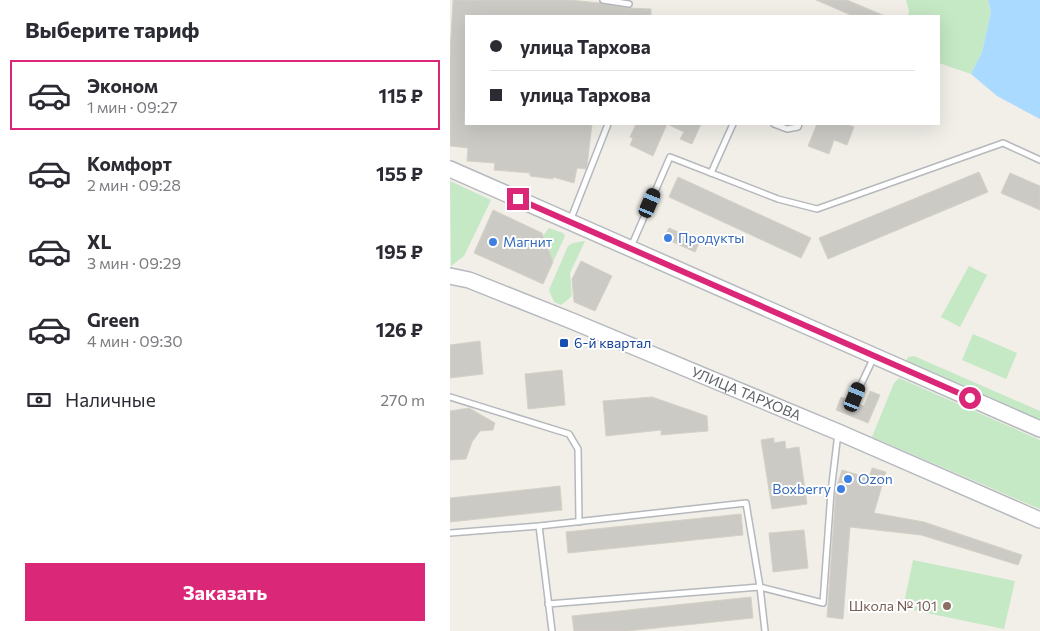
<!DOCTYPE html>
<html lang="ru">
<meta charset="utf-8">
<style>
:root{--surface:#fff;--page:#f7f7f7;--text:#2b2b33;--muted:#7c7c81;--line:#e1e1e2;--accent:#db2777}
body{margin:0;font-family:Commissioner,sans-serif;background:var(--page);color:var(--text);height:100vh;display:flex;flex-direction:column;font-size:19px;white-space:nowrap}
*{box-sizing:border-box;margin:0}
p{font-size:16px;color:var(--muted)}
.icon{flex:none;width:28px;height:28px;fill:none;stroke:currentColor;stroke-width:2;stroke-linecap:round;stroke-linejoin:round}
.map{position:relative;flex:1;overflow:hidden}
.sheet{display:flex;flex-direction:column;background:var(--surface);width:450px}
.sheet>*{flex:none}
.guide{position:absolute;left:15px;top:15px;width:475px;height:110px;border-radius:0px;box-shadow:0 5px 20px #0002;display:grid;align-content:center;height:110px;padding:0 25px;background:var(--surface)}
.end{position:absolute;width:22px;height:22px;margin:-11px;border:6px solid #db2777;background:#fff;box-shadow:0 0 0 2px #fff}
.from{border-radius:50%}
.car{position:absolute;width:15px;height:30px;margin:-15px -8px;border-radius:6px;box-shadow:0 0 4px 1px #0007;background:linear-gradient(#222 24%,#8ab4d8 0 40%,#222 0 76%,#8ab4d8 0 86%,#222 0)}
.guide b{display:flex;align-items:center;gap:18px;height:48px;font-size:19px}
.guide b+b{border-top:1px solid var(--line)}
.guide i{width:12px;height:12px;background:var(--text)}
ul{padding:0;list-style:none}
li{display:flex;align-items:center;gap:15px;height:70px;margin:0 10px 8px;padding:0 15px;border:2px solid transparent;border-radius:0px}
li div{flex:1}
li b{display:block;font-size:19px}
li em{font-style:normal;font-weight:700}
li.selected{border-color:var(--accent)}
li>.icon{width:45px;height:45px;stroke-width:1.5}
h2{padding:0 25px;font-size:22px;line-height:60px}
.pay{display:flex;align-items:center;gap:12px;height:55px;padding:0 25px;font-size:19px}
.pay p{margin-inline-start:auto}
.action{display:flex;gap:10px;margin-top:auto;padding:10px 25px}
.action a{flex:1;height:58px;border-radius:0px;background:var(--accent);color:#fff;font-size:20px;font-weight:700;line-height:58px;text-align:center}
main{display:flex;flex:1;min-height:0}
.map>svg:first-child{display:block}
.green{fill:#c5e8c5}
.water{fill:#aadaff}
.building{fill:#cccac5;stroke:#d6d1c6}
.lines{fill:none;stroke-linecap:round;stroke-linejoin:round}
.service-casing{stroke:#b5b8bc;stroke-width:8}
.secondary-casing{stroke:#b6babf;stroke-width:18}
.service{stroke:#fff;stroke-width:5}
.secondary{stroke:#fff;stroke-width:15}
.route{stroke:#db2777;stroke-width:6}
.shop-dot{fill:#3f7fe0;stroke:#fff;stroke-width:2}
.transit-dot{fill:#1a4fb4;stroke:#fff;stroke-width:2}
.education-dot{fill:#8d6e63;stroke:#fff;stroke-width:2}
.labels{text-anchor:middle;stroke-width:4;stroke-linejoin:round;paint-order:stroke}
.shop-label{font-size:14px;fill:#366cbe;stroke:#fff;text-anchor:start}
.transit-label{font-size:14px;fill:#164399;stroke:#fff;text-anchor:start}
.street-label{font-size:14px;fill:#5f6368;stroke:#fff}
.education-label{font-size:14px;fill:#785e54;stroke:#fff;text-anchor:end}
</style>
<main>
<section class="sheet">
<h2>Выберите тариф</h2>
<ul>
<li class="selected"><svg class="icon" aria-label="car" viewBox="0 0 24 24"><path d="M5 17H2v-5l4-1 3-4h7l3 4 3 1v5h-3M9 17h6M6 11h13"/><circle cx="7" cy="17" r="2"/><circle cx="17" cy="17" r="2"/></svg><div><b>Эконом</b><p>1 мин · 09:27</p></div><em>115 ₽</em></li>
<li><svg class="icon" aria-label="car" viewBox="0 0 24 24"><path d="M5 17H2v-5l4-1 3-4h7l3 4 3 1v5h-3M9 17h6M6 11h13"/><circle cx="7" cy="17" r="2"/><circle cx="17" cy="17" r="2"/></svg><div><b>Комфорт</b><p>2 мин · 09:28</p></div><em>155 ₽</em></li>
<li><svg class="icon" aria-label="car" viewBox="0 0 24 24"><path d="M5 17H2v-5l4-1 3-4h7l3 4 3 1v5h-3M9 17h6M6 11h13"/><circle cx="7" cy="17" r="2"/><circle cx="17" cy="17" r="2"/></svg><div><b>XL</b><p>3 мин · 09:29</p></div><em>195 ₽</em></li>
<li><svg class="icon" aria-label="car" viewBox="0 0 24 24"><path d="M5 17H2v-5l4-1 3-4h7l3 4 3 1v5h-3M9 17h6M6 11h13"/><circle cx="7" cy="17" r="2"/><circle cx="17" cy="17" r="2"/></svg><div><b>Green</b><p>4 мин · 09:30</p></div><em>126 ₽</em></li>
</ul>
<div class="pay"><svg class="icon" aria-label="cash" viewBox="0 0 24 24"><path d="M3 7h18v10H3z"/><circle cx="12" cy="12" r="2"/></svg>Наличные<p>270 m</p></div>
<div class="action"><a>Заказать</a></div>
</section>
<div class="map">
<svg width="590" height="631" viewBox="0 0 590 631">
<rect width="100%" height="100%" fill="#f1efe8"/>
<g class="green">
<polygon points="456,0 538,0 541,12 532,52 521,74 489,63 489,16 458,16 459,11"/>
<polygon points="0,181 41,200 14,256 1,266"/>
<polygon points="99,228 113,233 115,236 103,262 93,236"/>
<polygon points="135,241 120,273 122,296 111,305 104,302 99,290 118,246 123,243"/>
<polygon points="519,266 537,275 510,327 491,317"/>
<polygon points="523,334 567,353 556,379 512,360"/>
<polygon points="464,356 590,411 590,420 456,361 458,357"/>
<polygon points="449,378 590,440 590,509 422,437 444,383"/>
<polygon points="463,560 565,581 554,629 453,608"/>
</g>
<polygon class="water" points="538,0 590,0 590,119 547,96 521,74 532,52 541,12"/>
<g class="building">
<polygon points="3,0 119,0 150,3 178,8 201,9 201,16 16,16 16,96 14,124 142,124 137,166 136,169 127,168 124,183 103,177 103,179 80,176 80,173 44,170 45,163 17,161 18,148 0,146 0,54"/>
<polygon points="366,0 397,0 435,16 403,16"/>
<polygon points="186,124 251,124 242,144 230,139 234,132 217,124 203,156 180,145 183,138 180,137"/>
<polygon points="367,124 396,124 404,127 397,145 384,140 379,154 358,146"/>
<polygon points="529,172 538,192 378,259 369,238"/>
<polygon points="560,173 590,186 590,210 551,193"/>
<polygon points="228,177 361,238 351,258 219,197"/>
<polygon points="43,210 92,233 103,262 93,284 24,253"/>
<polygon points="219,228 250,241 245,252 214,238"/>
<polygon points="131,261 162,276 145,311 124,302 122,279"/>
<polygon points="30,341 33,374 0,378 0,345"/>
<polygon points="112,370 115,405 78,409 75,374"/>
<polygon points="420,391 430,395 418,423 386,410 391,397 414,406"/>
<polygon points="202,397 257,416 258,431 211,435 211,430 156,436 153,401"/>
<polygon points="19,408 45,423 43,430 30,431 22,442 16,459 0,460 0,411"/>
<polygon points="324,438 324,443 335,441 336,449 349,447 357,504 322,509 311,440"/>
<polygon points="422,468 436,472 424,513 474,522 572,555 568,565 471,535 400,527 393,619 377,617 386,489 392,470 419,478"/>
<polygon points="110,486 112,510 0,522 0,498"/>
<polygon points="291,514 293,535 118,553 116,532"/>
<polygon points="354,530 358,568 323,572 319,533"/>
<polygon points="301,597 303,618 177,631 124,631 122,616"/>
</g>
<g class="lines">
<defs>
<g id="service">
<polyline points="153,0 179,4"/>
<polyline points="324,124 337,129 348,127 349,124"/>
<polyline points="261,173 283,124"/>
<polyline points="120,221 158,124"/>
<polyline points="181,247 220,157 328,199 367,209 553,143 590,160"/>
<polyline points="0,397 119,434 128,449 129,522"/>
<polyline points="405,397 423,359"/>
<polyline points="89,526 102,631"/>
<polyline points="0,533 89,526 296,503 310,587 315,631"/>
<polyline points="98,604 310,587 373,603 381,492 388,433"/>
</g>
<g id="secondary">
<polyline points="0,169 590,429"/>
<path id="s1" d="M0,276l19,4 103,41 266,111 202,88"/>
</g>
</defs>
<use href="#service" class="service-casing"/>
<use href="#secondary" class="secondary-casing"/>
<use href="#service" class="service"/>
<use href="#secondary" class="secondary"/>
</g>
<g class="lines">
<polyline class="route" points="68,199 520,398"/>
</g>
<g class="shop-dot">
<circle cx="218" cy="238" r="5"/>
<circle cx="43" cy="242" r="5"/>
<circle cx="398" cy="479" r="5"/>
<circle cx="391" cy="489" r="5"/>
</g>
<rect class="transit-dot" x="109" y="338" width="10" height="10" rx="2.5"/>
<circle class="education-dot" cx="497" cy="606" r="5"/>
<g class="labels">
<g class="shop-label">
<text x="228" y="243">Продукты</text>
<text x="53" y="247">Магнит</text>
<text x="408" y="484">Ozon</text>
<text x="381" y="494" text-anchor="end">Boxberry</text>
</g>
<g class="transit-label">
<text x="124" y="348">6-й квартал</text>
</g>
<g class="street-label">
<text dy="5" stroke="none"><textPath href="#s1" startOffset="319">УЛИЦА ТАРХОВА</textPath></text>
</g>
<g class="education-label">
<text x="487" y="611">Школа № 101</text>
</g>
</g>
</svg>
<i class="end from" style="left:520px;top:398px"></i>
<i class="end" style="left:68px;top:199px"></i>
<i class="car" style="left:200px;top:203px;rotate:23deg"></i>
<i class="car" style="left:405px;top:397px;rotate:22deg"></i>
<div class="guide">
<b><i class="from"></i>улица Тархова</b>
<b><i></i>улица Тархова</b>
</div>
</div>
</main>
